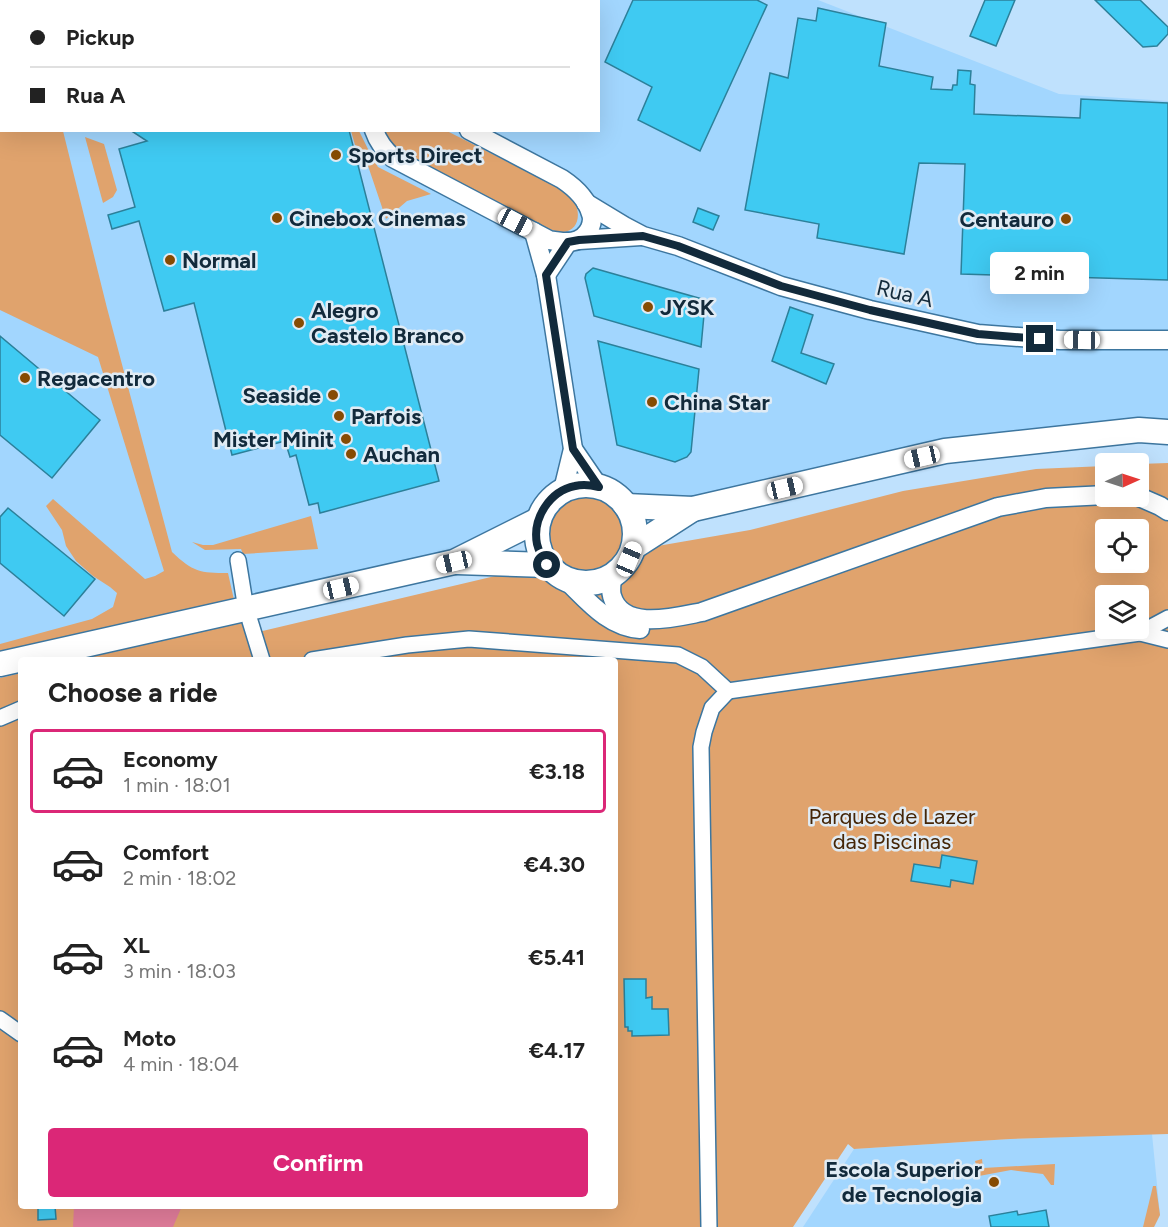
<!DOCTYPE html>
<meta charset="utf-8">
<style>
:root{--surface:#fff;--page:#f6f6f6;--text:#222;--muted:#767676;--line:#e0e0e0;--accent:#db2777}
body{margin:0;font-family:Figtree,sans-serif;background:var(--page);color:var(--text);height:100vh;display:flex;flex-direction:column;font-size:22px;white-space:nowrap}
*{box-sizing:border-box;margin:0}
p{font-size:20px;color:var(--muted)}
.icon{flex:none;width:33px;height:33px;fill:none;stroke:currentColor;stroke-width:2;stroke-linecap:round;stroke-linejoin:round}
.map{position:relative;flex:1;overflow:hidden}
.side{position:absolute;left:18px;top:657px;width:600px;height:552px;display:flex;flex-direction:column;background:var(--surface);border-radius:6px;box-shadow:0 6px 24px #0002}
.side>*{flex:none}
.top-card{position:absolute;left:0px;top:0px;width:600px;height:132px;box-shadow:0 6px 24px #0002;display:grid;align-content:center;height:132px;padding:0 30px;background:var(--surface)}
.needle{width:39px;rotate:87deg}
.tools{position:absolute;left:1095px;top:453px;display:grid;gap:12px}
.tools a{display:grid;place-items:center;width:54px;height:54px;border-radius:6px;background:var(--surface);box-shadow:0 6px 24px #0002;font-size:30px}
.end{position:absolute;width:27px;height:27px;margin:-14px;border:8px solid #122a3b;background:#fff;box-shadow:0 0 0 3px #fff}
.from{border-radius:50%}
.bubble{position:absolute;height:42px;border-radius:6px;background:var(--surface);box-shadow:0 6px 24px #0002;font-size:20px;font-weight:700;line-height:42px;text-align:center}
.car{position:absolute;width:18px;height:36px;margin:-18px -9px;border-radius:8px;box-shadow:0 0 4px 2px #0007;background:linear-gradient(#fff 24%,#345 0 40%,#fff 0 76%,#345 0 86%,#fff 0)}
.top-card b{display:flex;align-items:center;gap:21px;height:57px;font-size:22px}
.top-card b+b{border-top:2px solid var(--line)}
.top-card i{width:15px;height:15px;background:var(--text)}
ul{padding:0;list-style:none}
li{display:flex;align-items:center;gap:18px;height:84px;margin:0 12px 9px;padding:0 18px;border:3px solid transparent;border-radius:6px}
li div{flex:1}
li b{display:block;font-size:22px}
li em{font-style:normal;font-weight:700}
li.current{border-color:var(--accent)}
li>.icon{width:54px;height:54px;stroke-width:1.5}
h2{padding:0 30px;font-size:27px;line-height:72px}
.button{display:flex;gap:12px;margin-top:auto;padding:12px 30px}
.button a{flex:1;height:69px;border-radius:6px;background:var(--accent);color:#fff;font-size:24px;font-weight:700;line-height:69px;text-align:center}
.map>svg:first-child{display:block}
.built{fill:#a2d6fe;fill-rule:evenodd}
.green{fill:#e0a36d;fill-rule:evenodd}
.water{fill:#e07c9a}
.building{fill:#3fcaf2;stroke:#2c809a;stroke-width:1.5}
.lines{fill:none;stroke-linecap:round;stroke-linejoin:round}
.minor-casing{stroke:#3d769f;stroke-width:18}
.tertiary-casing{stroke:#3d769f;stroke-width:21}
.primary-casing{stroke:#3d769f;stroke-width:27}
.minor{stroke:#fff;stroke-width:15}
.tertiary{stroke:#fff;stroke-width:18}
.primary{stroke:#fff;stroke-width:24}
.route{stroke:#122a3b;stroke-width:8}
.poi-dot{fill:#864b03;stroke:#e0ebf4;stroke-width:2}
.labels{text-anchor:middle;stroke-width:5;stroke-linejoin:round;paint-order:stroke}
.poi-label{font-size:22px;font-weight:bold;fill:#122a3b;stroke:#e0ebf4;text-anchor:start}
.street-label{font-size:22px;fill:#122a3b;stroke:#e0ebf4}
.park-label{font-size:22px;fill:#452607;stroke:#e0ebf4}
</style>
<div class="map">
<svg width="1168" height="1227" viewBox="0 0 1168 1227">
<rect width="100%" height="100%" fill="#bfe1fd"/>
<g class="built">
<path d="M0,0h818l241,94 109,7v328l-251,24 -917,200zM2,2h596v128h-596z"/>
<polygon points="1152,1134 1160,1215 1154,1227 803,1227 854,1149 1010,1139"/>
</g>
<g class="green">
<path d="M0,0h71v2h-69v128l61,1 44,177 65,244c21,20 28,21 56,21l6,27 -234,56v-12l92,-25 21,-12 4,-14 -7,-6 -17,-11 -17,-15 -10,-15 -4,-16 -16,-24 7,-7 92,80 10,-3 9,-5 -66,-214 -98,-47z"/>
<polygon points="351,131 359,131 372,157 378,167 431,194 407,201 386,219 364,154 359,147 355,145"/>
<path d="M383,131h64l114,58c5,4 11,9 14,14 6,12 3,28 -12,29 -5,0 -10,-2 -14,-3l-157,-82z"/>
<polygon points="85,137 104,144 117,190 113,197 103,203"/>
<path d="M1168,463v671l-158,5 -156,10 -6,-5 -55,83h-793v-549l21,-5v533h594v-546h-538l173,-39 4,12 300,-71c-2,-4 -5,-8 -7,-12 -3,-8 -3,-15 -2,-23 6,-43 70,-44 80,-2 2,9 -1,18 -2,27l127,-22 153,-39 133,-22 69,-3 1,30h32l1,-32zM1106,530h32v32h-32zM1106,596h32v32h-32z"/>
<polygon points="311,516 318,549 243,554 241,549 205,550 192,542 203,545 213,545"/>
<polygon points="982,1159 983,1168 1055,1164 1054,1185 1051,1185 1043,1174 1011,1170 979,1176 975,1161"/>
<polygon points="1153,1186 1156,1186 1160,1215 1154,1227 1143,1227"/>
</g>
<polygon class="water" points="74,1206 182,1206 173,1227 73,1227"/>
<g class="building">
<polygon points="633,0 757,0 767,5 700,151 638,120 652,87 605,62"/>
<polygon points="985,0 1015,0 996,46 970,36"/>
<polygon points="1095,0 1140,0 1168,27 1168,34 1157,46 1143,47"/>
<polygon points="818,8 886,23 879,66 933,77 931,89 952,90 953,85 957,85 958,70 971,71 970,84 975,85 974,114 1080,118 1081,99 1168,103 1168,280 961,274 965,164 919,163 904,254 817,238 819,224 745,210 770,73 788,78 798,18 816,21"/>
<polygon points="130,130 349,130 439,481 320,513 318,503 309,505 296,455 290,457 285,441 232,455 194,303 164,311 139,221 112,229 108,215 135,207 119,149 147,141"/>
<polygon points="698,208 719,216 713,230 693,222"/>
<polygon points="593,268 702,299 705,304 701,347 594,316 585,278 586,274"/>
<polygon points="790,307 813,315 801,353 834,364 826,384 772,361"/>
<polygon points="0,336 100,420 52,478 0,435"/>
<polygon points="598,341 699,369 691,452 687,457 675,462 617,445"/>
<polygon points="8,508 95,579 64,616 0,563 0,517"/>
<polygon points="942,855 977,861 973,884 951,880 950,887 911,881 914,864 940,868"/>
<polygon points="624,979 646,979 646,998 652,997 652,1009 668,1009 669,1035 632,1036 632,1031 628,1031 628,1027 625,1027"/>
<polygon points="38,1206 55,1206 56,1219 38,1220"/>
<polygon points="1046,1210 1049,1227 991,1227 989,1216 1017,1211 1018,1215"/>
</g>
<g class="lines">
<defs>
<g id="minor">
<polyline points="238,560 244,597"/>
<polyline points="250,621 262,660"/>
<polyline points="1140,633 1168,640"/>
<polyline points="312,660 407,645 469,639 678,655 702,667 728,691 882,669 1140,633 1168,618"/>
<polyline points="0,718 21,709"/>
<polyline points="0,1019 21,1034"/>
<polyline points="709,1227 701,747 704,732 712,708 728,691"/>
</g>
<g id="tertiary">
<polyline points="209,0 212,2"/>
<path d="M374,130c4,12 10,19 19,28l156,82c16,3 33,5 41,-12 2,-5 3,-9 1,-14 -4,-15 -17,-27 -29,-35l-93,-49"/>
<polyline points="586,203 624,226 643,236 678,246 781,286 870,310 978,334 1060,340 1168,340"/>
<polyline points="534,232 546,275 573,449 563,490"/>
<polyline points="579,240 641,236"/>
<polyline points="546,275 568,242"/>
<polyline points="573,449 599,487"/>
<polyline points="1137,496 1160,506 1168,511"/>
<path d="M612,576c0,6 -2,14 0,20 10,36 64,21 90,16l296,-105 48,-9 60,-3"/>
<path d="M566,580c21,20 42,47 74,49"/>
</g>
<g id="primary">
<circle cx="586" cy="534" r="49"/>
<polyline points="626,506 693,509 945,451 1139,430 1168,432"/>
<polyline points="634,547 693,509"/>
<polyline points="457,562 547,565"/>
<polyline points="0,664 454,562 538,520"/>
</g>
</defs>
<use href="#minor" class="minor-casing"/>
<use href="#tertiary" class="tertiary-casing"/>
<use href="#primary" class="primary-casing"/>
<use href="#minor" class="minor"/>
<use href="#tertiary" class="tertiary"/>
<use href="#primary" class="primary"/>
</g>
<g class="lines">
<path class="route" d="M547,565c-4,-6 -8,-13 -10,-21 -5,-26 13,-53 38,-58 8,-2 16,-1 24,1l-26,-38 -27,-174 22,-33 11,-2 64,-4 35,10 103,40 89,24 108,24 62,5"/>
</g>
<g class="poi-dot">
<circle cx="336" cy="155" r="6"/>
<circle cx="277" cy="218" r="6"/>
<circle cx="1066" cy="219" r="6"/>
<circle cx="170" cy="260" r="6"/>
<circle cx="648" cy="307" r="6"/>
<circle cx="299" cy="323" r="6"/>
<circle cx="25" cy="378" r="6"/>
<circle cx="333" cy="395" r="6"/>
<circle cx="652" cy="402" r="6"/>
<circle cx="339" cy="416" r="6"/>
<circle cx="346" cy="439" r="6"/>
<circle cx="351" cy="454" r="6"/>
<circle cx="994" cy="1182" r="6"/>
</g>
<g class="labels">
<g class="poi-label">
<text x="348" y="163">Sports Direct</text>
<text x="289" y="226">Cinebox Cinemas</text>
<text x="1054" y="227" text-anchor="end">Centauro</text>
<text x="182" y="268">Normal</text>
<text x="660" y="315">JYSK</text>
<text x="311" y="318">Alegro<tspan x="311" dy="25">Castelo Branco</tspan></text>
<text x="37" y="386">Regacentro</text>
<text x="321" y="403" text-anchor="end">Seaside</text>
<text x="664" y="410">China Star</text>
<text x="351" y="424">Parfois</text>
<text x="334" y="447" text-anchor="end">Mister Minit</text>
<text x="363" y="462">Auchan</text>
<text x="982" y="1177" text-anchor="end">Escola Superior<tspan x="982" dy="25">de Tecnologia</tspan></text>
</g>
<g class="street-label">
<text transform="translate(905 293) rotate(13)" y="8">Rua A</text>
</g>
<g class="park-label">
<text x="892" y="824">Parques de Lazer<tspan x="892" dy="25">das Piscinas</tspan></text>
</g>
</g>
</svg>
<div class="tools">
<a><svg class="needle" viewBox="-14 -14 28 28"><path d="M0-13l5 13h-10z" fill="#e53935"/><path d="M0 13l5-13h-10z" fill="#767676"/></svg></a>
<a><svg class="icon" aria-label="locate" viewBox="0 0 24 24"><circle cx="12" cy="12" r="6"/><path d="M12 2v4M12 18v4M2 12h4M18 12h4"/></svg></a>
<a><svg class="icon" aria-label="layers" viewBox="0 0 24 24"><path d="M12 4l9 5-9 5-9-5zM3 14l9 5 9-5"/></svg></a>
</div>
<i class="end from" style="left:547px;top:565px"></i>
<i class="end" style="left:1040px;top:339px"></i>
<div class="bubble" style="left:990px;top:252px;width:99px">2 min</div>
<i class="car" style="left:515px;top:222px;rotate:118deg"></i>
<i class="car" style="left:1082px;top:340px;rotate:271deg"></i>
<i class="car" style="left:922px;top:457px;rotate:257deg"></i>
<i class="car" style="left:785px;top:488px;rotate:77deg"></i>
<i class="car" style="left:629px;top:559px;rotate:23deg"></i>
<i class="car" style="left:454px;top:562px;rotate:257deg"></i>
<i class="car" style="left:341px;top:588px;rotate:77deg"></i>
<div class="top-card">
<b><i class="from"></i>Pickup</b>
<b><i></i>Rua A</b>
</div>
<section class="side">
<h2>Choose a ride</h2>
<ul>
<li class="current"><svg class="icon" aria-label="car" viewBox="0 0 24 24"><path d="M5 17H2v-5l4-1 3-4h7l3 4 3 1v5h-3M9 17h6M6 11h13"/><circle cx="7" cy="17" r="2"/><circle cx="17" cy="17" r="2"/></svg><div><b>Economy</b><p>1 min · 18:01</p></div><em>€3.18</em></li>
<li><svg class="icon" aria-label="car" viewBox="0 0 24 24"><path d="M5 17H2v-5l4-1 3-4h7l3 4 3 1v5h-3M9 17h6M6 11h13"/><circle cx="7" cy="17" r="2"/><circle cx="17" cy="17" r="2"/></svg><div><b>Comfort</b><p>2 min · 18:02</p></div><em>€4.30</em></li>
<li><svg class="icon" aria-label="car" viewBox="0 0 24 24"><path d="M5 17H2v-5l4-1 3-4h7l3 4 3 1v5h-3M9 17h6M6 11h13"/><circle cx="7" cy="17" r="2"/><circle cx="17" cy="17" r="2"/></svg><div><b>XL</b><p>3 min · 18:03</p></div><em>€5.41</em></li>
<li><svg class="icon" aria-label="car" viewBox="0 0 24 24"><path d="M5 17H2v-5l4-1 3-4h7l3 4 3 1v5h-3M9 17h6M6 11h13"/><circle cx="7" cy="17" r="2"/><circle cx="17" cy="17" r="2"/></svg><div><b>Moto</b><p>4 min · 18:04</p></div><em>€4.17</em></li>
</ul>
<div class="button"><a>Confirm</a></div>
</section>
</div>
